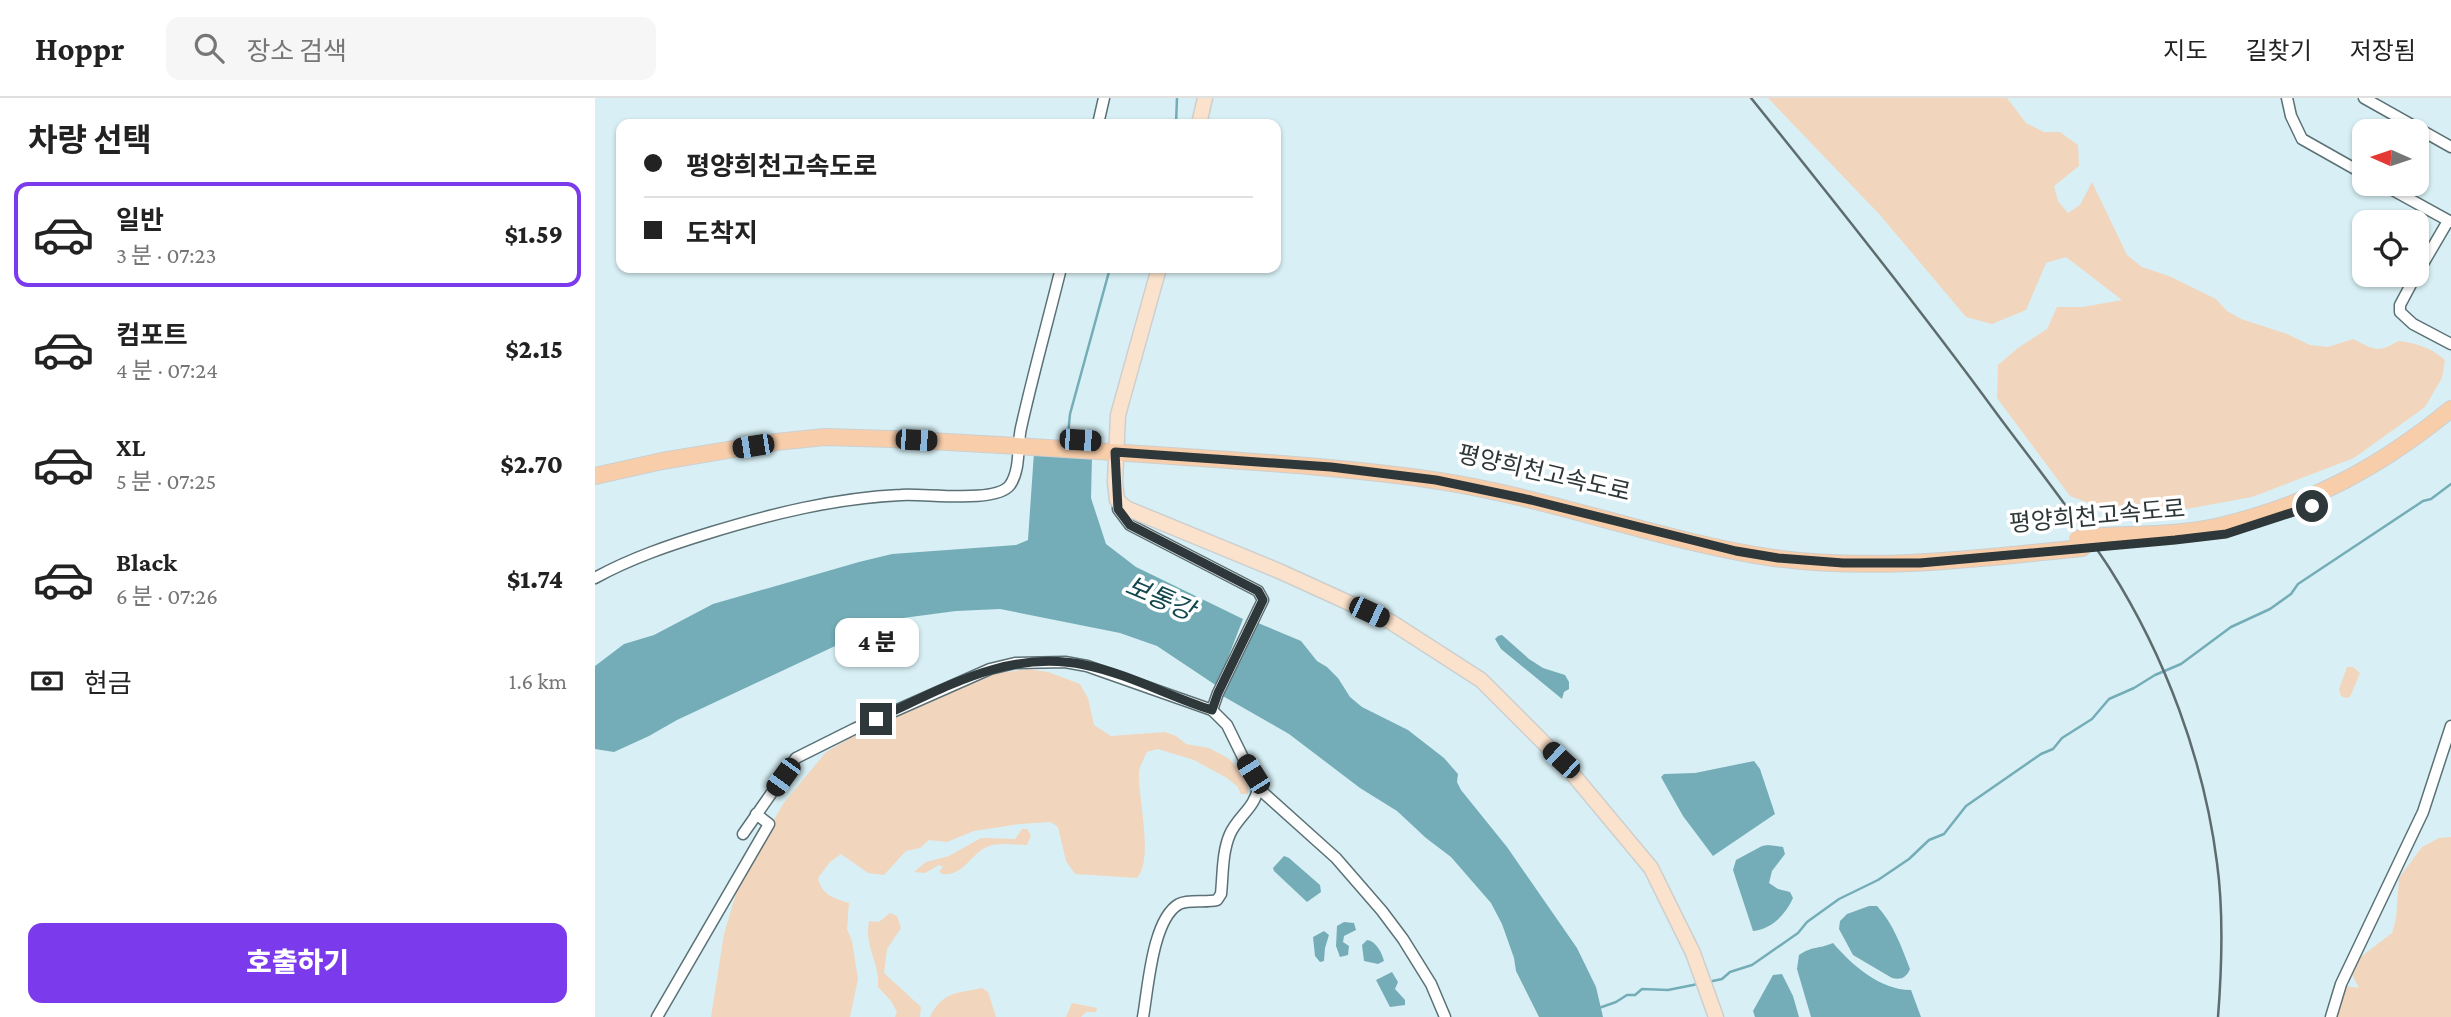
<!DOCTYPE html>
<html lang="ko">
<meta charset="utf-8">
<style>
:root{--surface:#fff;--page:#f6f6f6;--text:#222;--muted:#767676;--line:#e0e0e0;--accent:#7c3aed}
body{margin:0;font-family:"Crimson Pro","Noto Sans KR",serif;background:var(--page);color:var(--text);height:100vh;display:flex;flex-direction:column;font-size:26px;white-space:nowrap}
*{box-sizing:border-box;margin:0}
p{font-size:23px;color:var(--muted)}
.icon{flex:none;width:38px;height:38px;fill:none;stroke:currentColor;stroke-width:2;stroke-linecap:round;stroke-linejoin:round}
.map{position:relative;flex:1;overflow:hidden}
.sheet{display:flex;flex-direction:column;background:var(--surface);width:595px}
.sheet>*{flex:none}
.guide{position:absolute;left:21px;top:21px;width:665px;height:154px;border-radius:14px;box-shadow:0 2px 5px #0004;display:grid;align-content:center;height:154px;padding:0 28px;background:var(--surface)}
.needle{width:46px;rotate:273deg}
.controls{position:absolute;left:1757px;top:21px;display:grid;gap:14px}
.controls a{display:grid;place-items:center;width:77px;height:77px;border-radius:14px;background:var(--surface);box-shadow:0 2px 5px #0004;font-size:35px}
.end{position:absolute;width:32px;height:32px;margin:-16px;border:9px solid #2e3739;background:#fff;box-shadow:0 0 0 4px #fff}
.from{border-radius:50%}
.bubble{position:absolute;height:49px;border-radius:14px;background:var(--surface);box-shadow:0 2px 5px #0004;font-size:23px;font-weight:800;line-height:49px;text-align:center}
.car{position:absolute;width:21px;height:42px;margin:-21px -10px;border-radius:9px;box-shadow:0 0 5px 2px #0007;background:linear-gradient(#222 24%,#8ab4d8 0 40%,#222 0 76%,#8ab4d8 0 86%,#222 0)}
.guide b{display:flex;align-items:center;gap:24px;height:66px;font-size:26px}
.guide b+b{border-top:2px solid var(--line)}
.guide i{width:18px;height:18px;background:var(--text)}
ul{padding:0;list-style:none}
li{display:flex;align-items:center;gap:21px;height:105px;margin:0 14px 10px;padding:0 14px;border:4px solid transparent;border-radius:14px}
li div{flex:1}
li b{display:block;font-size:26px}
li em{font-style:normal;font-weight:800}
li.on{border-color:var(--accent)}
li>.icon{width:63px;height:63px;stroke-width:1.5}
h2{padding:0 28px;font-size:32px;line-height:84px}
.pay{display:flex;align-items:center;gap:18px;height:77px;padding:0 28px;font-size:26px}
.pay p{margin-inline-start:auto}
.primary-button{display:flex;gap:14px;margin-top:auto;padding:14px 28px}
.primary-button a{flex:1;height:80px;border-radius:14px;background:var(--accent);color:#fff;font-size:28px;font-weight:800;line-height:80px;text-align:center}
header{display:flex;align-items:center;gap:42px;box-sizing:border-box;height:98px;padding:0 35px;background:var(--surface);border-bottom:2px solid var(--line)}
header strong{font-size:33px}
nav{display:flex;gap:38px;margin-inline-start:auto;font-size:24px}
.search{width:490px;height:63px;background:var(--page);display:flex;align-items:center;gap:18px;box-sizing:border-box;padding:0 24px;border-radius:14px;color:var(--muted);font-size:26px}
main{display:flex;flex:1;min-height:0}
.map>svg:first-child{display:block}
.green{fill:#f1d5bd}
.water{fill:#74adb7}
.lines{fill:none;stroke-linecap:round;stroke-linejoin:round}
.stream{stroke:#74adb7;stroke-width:2.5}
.minor-casing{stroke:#5b7175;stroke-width:13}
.major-casing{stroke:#cdcfcf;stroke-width:17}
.highway-casing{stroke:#cdcfcf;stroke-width:18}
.minor{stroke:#fff;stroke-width:10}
.major{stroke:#fbe2cc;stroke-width:14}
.highway{stroke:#f8ceaa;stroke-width:16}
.rail{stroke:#5f6c6f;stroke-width:2.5}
.highway-bridge-casing{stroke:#cdcfcf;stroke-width:18;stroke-linecap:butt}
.highway-bridge{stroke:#f8ceaa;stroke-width:16}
.route{stroke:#2e3739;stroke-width:9}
.labels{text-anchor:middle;stroke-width:7;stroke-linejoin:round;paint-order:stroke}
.street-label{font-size:24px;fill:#2e3739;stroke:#fff}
.water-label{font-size:26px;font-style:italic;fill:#13484f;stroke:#fff}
</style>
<header>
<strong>Hoppr</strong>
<div class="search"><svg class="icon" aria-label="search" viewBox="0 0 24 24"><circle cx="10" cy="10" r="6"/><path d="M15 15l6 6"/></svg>장소 검색</div>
<nav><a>지도</a><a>길찾기</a><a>저장됨</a></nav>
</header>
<main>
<section class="sheet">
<h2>차량 선택</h2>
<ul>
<li class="on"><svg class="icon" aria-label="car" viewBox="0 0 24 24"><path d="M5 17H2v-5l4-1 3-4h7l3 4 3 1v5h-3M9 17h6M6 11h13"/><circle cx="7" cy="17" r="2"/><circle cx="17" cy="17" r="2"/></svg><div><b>일반</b><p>3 분 · 07:23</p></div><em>$1.59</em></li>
<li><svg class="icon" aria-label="car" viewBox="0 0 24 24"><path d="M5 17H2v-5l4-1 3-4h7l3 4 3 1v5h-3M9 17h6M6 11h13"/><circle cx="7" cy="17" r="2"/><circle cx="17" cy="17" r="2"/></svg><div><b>컴포트</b><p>4 분 · 07:24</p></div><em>$2.15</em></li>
<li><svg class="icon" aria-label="car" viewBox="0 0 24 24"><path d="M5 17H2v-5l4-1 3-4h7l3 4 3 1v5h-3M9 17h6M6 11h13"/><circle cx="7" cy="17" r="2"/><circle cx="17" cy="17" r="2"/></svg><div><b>XL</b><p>5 분 · 07:25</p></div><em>$2.70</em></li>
<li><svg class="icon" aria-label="car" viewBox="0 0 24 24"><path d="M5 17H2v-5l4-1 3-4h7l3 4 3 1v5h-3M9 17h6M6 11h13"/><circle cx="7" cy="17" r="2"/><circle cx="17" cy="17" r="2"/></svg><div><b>Black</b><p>6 분 · 07:26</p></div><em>$1.74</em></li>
</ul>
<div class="pay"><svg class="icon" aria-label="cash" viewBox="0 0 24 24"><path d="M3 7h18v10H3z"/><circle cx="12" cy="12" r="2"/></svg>현금<p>1.6 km</p></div>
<div class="primary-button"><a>호출하기</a></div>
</section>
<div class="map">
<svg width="1856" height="919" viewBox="0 0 1856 919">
<rect width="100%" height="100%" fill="#d8f0f5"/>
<g class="green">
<path d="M1173,0h239l19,25 18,9h16l18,13 1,21 -25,20 4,15 10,12 12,-8 12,-23 35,73 15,12 27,9 47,23 11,12 14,8 46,15 23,11 18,2 25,-8c20,10 25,15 45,2 18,2 32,6 47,19l-3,18 -17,29 -71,51 -102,39 -82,15 -32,3 -49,-12 -19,-7 -73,-98 1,-33 20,-17 29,-19 10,-22h26l39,-7 -56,-43 -20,6 -20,47 -34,14 -26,-7 -86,-102z"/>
<polygon points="1752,569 1758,569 1765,575 1755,599 1751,600 1746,598 1744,591"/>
<path d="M434,571l19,3 32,12 8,14 6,27 17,11 54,-4 11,4 10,8 23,4 19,10 12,12 8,13v11h-7l-4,-8 -10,-8 -33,-18 -36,-11 -11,3c-3,7 -8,14 -8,21 -1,26 15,86 -2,105l-62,-4 -9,-13 -8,-34 -7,-5 -31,2 -46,7 -27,11 -18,-2 -9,8 -14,3 -22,24 -16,-2 -27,-19 -11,8 -12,16c4,17 15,20 31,25l-2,26 5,12 6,38 -8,38h-139l13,-83 16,-54 43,-76 43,-52 26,-15 140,-63z"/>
<path d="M427,731h5l4,6 -4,10c-14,0 -32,-4 -44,4 -15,10 -21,27 -41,25l-3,-3 4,-4 -4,-2 -14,8 -11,-1 12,-10 23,-6 32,-18 34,1z"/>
<polygon points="1856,739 1856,919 1742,919 1751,888 1764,890 1756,875 1767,858 1797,835 1801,821 1804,780 1827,749 1844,740"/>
<path d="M295,815l7,3 4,12 -14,21 -3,24 37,34 -1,10h-25l2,-5 -6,-11 -13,-14c2,-26 -14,-39 -9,-66l10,1z"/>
<path d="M387,890l6,4 8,25h-66c12,-25 27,-24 52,-29z"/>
<polygon points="477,905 502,910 501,914 491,914 486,919 471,919"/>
</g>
<g class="water">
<polygon points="439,354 497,359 496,400 511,446 541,469 648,521 622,588 562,548 525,535 405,511 361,513 308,520 253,542 82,622 54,638 19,654 0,651 0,568 29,546 59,537 118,506 264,464 297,456 421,447 433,442"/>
<polygon points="663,525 706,543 722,563 732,569 743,580 755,599 767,609 813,632 849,660 863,676 862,684 866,692 912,749 982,850 1001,889 1008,919 944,919 921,873 919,860 907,826 896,805 856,759 831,740 802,713 765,690 694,636 626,597"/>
<polygon points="907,537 934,561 948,570 970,577 974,584 974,591 969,594 967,601 906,551 900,541 903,538"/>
<polygon points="1159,663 1165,671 1180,716 1118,758 1088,718 1066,679 1069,676 1100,675"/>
<path d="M1173,747l15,2 2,7 -13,17 -3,12 9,6 12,3 3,6c-7,16 -21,31 -40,33l-20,-61 3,-10 26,-14z"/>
<polygon points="689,758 694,760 725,787 726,794 712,804 679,773 678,770"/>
<path d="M1274,808h8c16,17 25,42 33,63 -4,9 -9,11 -18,9l-39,-23 -14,-26 1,-8 7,-7z"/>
<polygon points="749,824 759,825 761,832 749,838 748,844 754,848 753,857 745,859 741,848 742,828"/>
<polygon points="729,833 734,837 730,850 729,863 725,864 720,858 718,839"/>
<path d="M772,842c9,1 15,13 17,21l-6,3 -14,-3 -2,-16z"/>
<path d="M1238,845c19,22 47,47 78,47l10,27h-110l-14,-48 2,-14c13,-9 20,-6 34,-12z"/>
<polygon points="797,874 803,884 800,891 810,902 810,907 795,909 781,882"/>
<polygon points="1187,876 1198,898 1204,919 1160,919 1158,913 1178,877"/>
</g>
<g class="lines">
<g class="stream">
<polyline points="581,26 582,0"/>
<polyline points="472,347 475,316 515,170"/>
<polyline points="1113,884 1127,881 1135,874 1157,867 1203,835 1212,824 1244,801 1283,782 1314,761 1334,742 1349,736 1371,708 1446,656 1458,651 1467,640 1497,621 1514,601 1539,590 1560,577 1586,566 1636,529 1675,511 1696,496 1703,486 1828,403 1836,401 1856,386"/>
<polyline points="1004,910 1021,904 1032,897 1040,897 1047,891 1073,892 1103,886"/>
</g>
<defs>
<g id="minor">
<polyline points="1692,0 1696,18 1707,41 1769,76"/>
<polyline points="1769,0 1856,49"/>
<polyline points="503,26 509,0"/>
<polyline points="1787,86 1856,124"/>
<polyline points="1822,176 1853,123"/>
<polyline points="1821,177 1805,207 1805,214 1818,226 1856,246"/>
<path d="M0,480c36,-20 75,-33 114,-45 62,-19 126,-35 192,-38 23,-2 95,9 109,-10 11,-16 7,-40 11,-57 12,-54 27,-107 40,-160"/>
<polyline points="617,612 632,627 663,690 741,760 787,813 808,841 836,886 850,919"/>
<polyline points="148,736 201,660 259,631 395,571 420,565 470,564 492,568 617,612 623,595 668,502 663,493 535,427 523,411 523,402"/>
<polyline points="62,919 174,726 161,716"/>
<path d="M548,919c5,-27 9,-98 36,-113 10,-5 27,-1 38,-4l4,-6c2,-19 1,-42 9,-60 8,-18 25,-26 28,-46"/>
<polyline points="1736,919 1746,886 1828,714 1856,628"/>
</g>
<g id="major">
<polyline points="604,26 610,0"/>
<polyline points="564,170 523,317 520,384 522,402 531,410 684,473 796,524 886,582 966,662 1056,770 1098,855 1121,919"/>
</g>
<g id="highway">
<path d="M0,378l67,-15 114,-19 49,-5 66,2c98,5 197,11 295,18 83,6 165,11 247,23 116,17 226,61 341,78 102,14 207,0 308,-10"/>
<path d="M1508,438c39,-2 79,-1 117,-10 91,-22 159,-58 231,-117"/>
</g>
</defs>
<use href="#minor" class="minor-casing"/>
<use href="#major" class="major-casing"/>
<use href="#highway" class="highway-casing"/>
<use href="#minor" class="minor"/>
<use href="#major" class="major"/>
<use href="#highway" class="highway"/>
<path class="rail" d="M1156,0c84,104 167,208 246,316 38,51 78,101 113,155 55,87 94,191 107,294 7,51 5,103 1,154"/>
<defs>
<polyline id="highway-bridge" points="1482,441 1508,438"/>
</defs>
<use href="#highway-bridge" class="highway-bridge-casing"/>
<use href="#highway-bridge" class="highway-bridge"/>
</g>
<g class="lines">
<path class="route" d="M281,621c69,-31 131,-70 209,-54 44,9 85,32 127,45l6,-17 45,-93 -5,-9 -128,-66 -12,-16 -3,-57 216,15 105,13 95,20 205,51 42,7 65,5h77l255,-23 51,-6 86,-28"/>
</g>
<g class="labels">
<g class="street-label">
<text transform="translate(949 375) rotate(13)" y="8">평양희천고속도로</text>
<text transform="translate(1502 418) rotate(-5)" y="8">평양희천고속도로</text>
</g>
<g class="water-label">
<text transform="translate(565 500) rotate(23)" y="9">보통강</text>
</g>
</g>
</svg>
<div class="controls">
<a><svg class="needle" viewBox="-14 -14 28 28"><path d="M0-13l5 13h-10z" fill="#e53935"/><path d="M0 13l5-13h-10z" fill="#767676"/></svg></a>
<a><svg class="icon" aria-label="locate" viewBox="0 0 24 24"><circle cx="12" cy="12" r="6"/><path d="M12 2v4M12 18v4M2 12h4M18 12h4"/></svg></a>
</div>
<i class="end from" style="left:1717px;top:408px"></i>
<i class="end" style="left:281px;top:621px"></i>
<div class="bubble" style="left:240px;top:520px;width:84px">4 분</div>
<i class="car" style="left:321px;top:342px;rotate:93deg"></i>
<i class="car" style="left:485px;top:342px;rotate:94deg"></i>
<i class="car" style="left:158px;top:348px;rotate:261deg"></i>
<i class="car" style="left:774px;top:514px;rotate:115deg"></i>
<i class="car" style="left:966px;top:662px;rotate:313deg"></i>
<i class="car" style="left:658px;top:676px;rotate:328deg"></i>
<i class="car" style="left:188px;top:679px;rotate:216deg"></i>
<div class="guide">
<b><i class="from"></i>평양희천고속도로</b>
<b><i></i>도착지</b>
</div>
</div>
</main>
